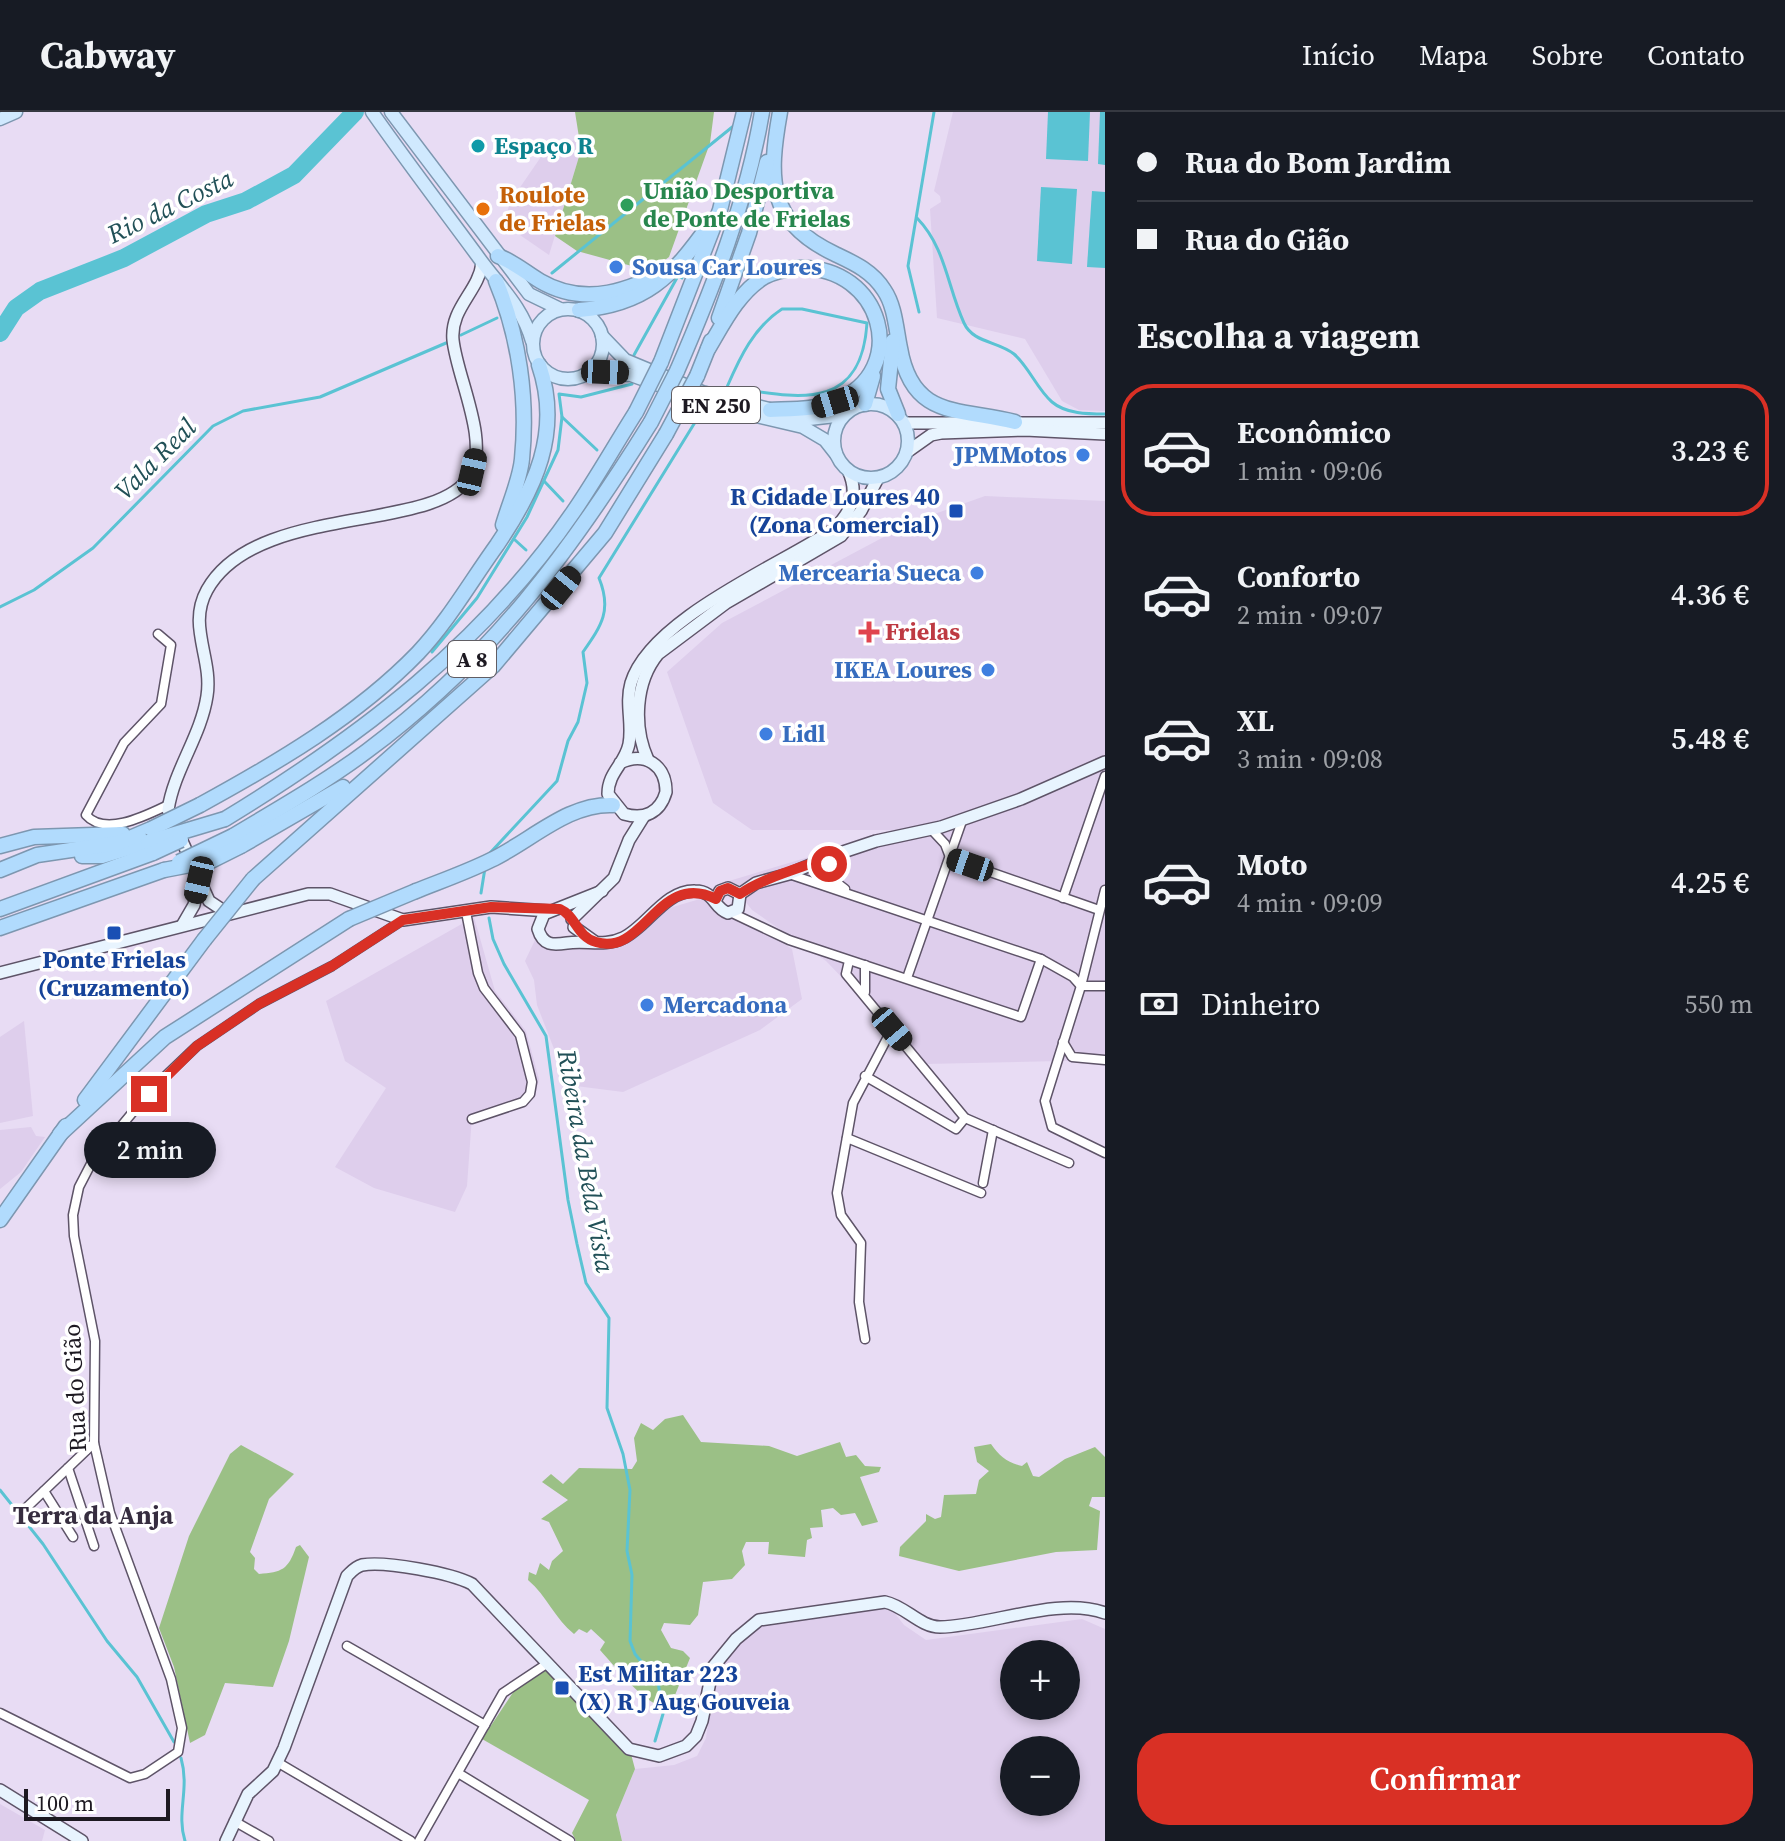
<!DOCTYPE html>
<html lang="pt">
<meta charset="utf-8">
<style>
:root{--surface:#171b24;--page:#20242c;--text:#f1f3f6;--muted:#9ea1a6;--line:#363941;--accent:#d93025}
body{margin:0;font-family:"Source Serif 4",serif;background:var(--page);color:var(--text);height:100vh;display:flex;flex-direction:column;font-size:30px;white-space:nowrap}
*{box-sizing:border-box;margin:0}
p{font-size:26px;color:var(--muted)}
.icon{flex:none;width:44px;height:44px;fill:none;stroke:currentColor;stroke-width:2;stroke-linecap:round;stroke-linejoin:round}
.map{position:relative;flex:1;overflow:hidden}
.panel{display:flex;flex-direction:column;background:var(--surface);width:680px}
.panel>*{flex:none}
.banner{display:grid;align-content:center;height:176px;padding:0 32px;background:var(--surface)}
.fabs{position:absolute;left:1000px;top:1528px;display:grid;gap:16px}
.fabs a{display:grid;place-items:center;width:80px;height:80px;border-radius:50%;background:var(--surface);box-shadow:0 4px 12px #0003;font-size:40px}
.scale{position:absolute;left:24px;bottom:20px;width:146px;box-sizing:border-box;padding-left:8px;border:4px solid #1d1921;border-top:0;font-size:22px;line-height:28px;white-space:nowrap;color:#1d1921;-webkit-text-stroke:6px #fff;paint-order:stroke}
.end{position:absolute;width:36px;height:36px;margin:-18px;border:10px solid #d93025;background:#fff;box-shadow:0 0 0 4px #fff}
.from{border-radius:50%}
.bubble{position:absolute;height:56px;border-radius:28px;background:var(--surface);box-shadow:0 4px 12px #0003;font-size:26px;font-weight:600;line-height:56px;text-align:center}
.car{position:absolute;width:24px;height:48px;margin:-24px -12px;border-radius:10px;box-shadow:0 0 6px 2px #0007;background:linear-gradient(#222 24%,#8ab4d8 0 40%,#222 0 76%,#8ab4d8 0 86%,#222 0)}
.banner b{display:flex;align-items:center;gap:28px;height:76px;font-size:30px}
.banner b+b{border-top:2px solid var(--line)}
.banner i{width:20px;height:20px;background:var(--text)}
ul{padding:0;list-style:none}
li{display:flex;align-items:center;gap:24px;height:132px;margin:0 16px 12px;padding:0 16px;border:4px solid transparent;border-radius:32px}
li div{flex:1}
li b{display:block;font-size:30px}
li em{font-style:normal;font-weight:600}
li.active{border-color:var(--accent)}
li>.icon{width:72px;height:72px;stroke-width:1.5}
h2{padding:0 32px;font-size:36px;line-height:96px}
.pay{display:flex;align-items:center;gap:20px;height:88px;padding:0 32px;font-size:30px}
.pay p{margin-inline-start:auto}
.action{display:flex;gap:16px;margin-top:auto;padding:16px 32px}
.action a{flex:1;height:92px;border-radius:32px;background:var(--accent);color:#fff;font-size:32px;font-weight:600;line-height:92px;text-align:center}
header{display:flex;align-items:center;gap:48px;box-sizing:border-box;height:112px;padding:0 40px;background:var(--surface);border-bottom:2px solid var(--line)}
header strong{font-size:38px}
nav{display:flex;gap:44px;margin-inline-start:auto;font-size:28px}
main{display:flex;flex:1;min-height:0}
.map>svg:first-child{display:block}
.built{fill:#deceec;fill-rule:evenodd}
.green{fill:#9bc086}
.water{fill:#5ac3d3}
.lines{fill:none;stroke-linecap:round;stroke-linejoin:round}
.stream{stroke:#5ac3d3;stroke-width:3}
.river{stroke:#5ac3d3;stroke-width:18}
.street-casing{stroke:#5e5468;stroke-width:11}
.secondary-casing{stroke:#5e5468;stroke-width:14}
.primary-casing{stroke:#7d97b0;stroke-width:15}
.highway-casing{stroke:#7d97b0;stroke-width:17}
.street{stroke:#fff;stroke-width:8}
.secondary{stroke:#e8f4fe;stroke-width:11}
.primary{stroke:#d0e9fe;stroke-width:12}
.highway{stroke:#b1dbfd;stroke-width:14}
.highway-bridge-casing{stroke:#7d97b0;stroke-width:17;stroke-linecap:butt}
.highway-bridge{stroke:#b1dbfd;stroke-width:14}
.route{stroke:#d93025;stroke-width:10}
.culture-dot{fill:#0f9aa8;stroke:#fff;stroke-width:3}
.leisure-dot{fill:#2e9e5b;stroke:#fff;stroke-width:3}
.food-dot{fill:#e8710a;stroke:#fff;stroke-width:3}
.shop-dot{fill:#3f7fe0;stroke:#fff;stroke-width:3}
.transit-dot{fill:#1a4fb4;stroke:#fff;stroke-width:3}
.health-dot{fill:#e0444e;stroke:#fff;stroke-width:3}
.labels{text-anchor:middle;stroke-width:7;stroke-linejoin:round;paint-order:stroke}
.shield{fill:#fff;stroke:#615e64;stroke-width:2}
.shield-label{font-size:22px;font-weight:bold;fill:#1d1921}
.culture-label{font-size:24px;font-weight:bold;fill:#0d838f;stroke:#fff;text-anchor:start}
.leisure-label{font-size:24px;font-weight:bold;fill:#27864d;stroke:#fff;text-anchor:start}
.food-label{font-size:24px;font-weight:bold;fill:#c56008;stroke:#fff;text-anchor:start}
.shop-label{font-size:24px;font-weight:bold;fill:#366cbe;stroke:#fff;text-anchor:start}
.transit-label{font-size:24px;font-weight:bold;fill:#164399;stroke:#fff;text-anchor:end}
.health-label{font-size:24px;font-weight:bold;fill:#be3a42;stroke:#fff;text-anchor:start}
.street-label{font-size:24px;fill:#1d1921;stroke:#fff}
.water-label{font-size:26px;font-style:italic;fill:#215057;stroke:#fff}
.neighbourhood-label{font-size:26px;font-weight:bold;fill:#362d3f;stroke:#fff}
</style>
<header>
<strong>Cabway</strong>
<nav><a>Início</a><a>Mapa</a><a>Sobre</a><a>Contato</a></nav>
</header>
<main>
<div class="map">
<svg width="1105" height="1729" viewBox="0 0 1105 1729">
<rect width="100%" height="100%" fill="#e8dcf4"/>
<g class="built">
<polygon points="953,0 1105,0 1105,299 1079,298 1062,289 1025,227 937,206 930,97 941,90 940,84 934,79"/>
<polygon points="579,27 581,38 549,143 504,112 510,90 547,36"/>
<polygon points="985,384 1105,389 1105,948 926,952 826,849 752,798 729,769 899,718 752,718 713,691 667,560 722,511 912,410"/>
<polygon points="710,784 792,837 802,887 760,918 623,980 568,973 537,893 534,868 525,849 535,828 548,838 563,839 638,825 666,797"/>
<polygon points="474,805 495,879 526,919 539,967 535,985 472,1004 467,1074 455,1100 374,1076 335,1055 386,976 345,949 326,889"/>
<polygon points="24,909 33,1004 0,1011 0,925"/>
<polygon points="31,1015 36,1024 45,1025 21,1060 0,1077 0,1018"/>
<path d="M879,1497l14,2 11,14 22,15 156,-21 23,10v212h-483l-6,-26 19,-46 39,-4 23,-9 9,-18 9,-62 6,-11 31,-35 12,-6zM1014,1542h52v52h-52zM1014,1638h52v52h-52z"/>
<polygon points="0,1692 45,1718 42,1729 0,1729"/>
</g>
<g class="green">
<polygon points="575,0 714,0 710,31 669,145 650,159 577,139 555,124 581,38"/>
<path d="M683,1303l18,27 68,4 28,10 43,-14 6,15 10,-2 9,11 16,1 -2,5 -19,5 18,45 -16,4 -7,-13 -14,2 -8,-7 -12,2 2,17 -13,1 2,10 -5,2 -2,17 -37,-3 1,-12h-23l-4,9 3,14 -13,14 -29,3 -5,33 -8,10 -26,-2 -3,7 10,18 12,3 7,7 -21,52c-26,-7 -51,-40 -69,-60l5,-8 -14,-13 -4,4 -8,-4 -5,5c-19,-15 -27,-38 -46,-54l1,-8 7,3 4,-12 9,7 3,-9 11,-10 -14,-29 -8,-3 27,-19 -26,-18 9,-8 12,10 16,-16 53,1 5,-8 -3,-23 7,-15 12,7 12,-11z"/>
<path d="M991,1332c8,12 17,19 31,22l5,-4 6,14 6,1 26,-18 30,-12 10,10v40h-13l-3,9 11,5 -3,39 -41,2 -97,19 -60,-15 1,-9 26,-26v-7l9,5 6,-2 3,-22 32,-1 3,-14 10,-9 -12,-9 -3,-15z"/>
<path d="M241,1333l53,29 -25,25 -19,53 5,6 -1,11 5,5c23,-2 29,-4 37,-27l4,-2 9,12 -20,84 -16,46 -48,-4 -20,52 -15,8 -16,-76 -15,-39 30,-92 41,-82z"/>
<polygon points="547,1558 631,1642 635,1657 616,1703 622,1729 576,1729 572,1721 589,1688 482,1627 516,1576"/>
</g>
<g class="water">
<polygon points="1048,0 1090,0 1088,49 1046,47"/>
<polygon points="1100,0 1105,0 1105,53 1098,52"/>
<polygon points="1041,75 1077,77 1072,152 1037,149"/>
<polygon points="1092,79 1105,80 1105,156 1087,155"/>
</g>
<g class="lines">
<g class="stream">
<path d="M917,106c29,30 30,68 47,105 9,20 34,18 50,31 15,13 23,35 38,48 14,12 36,12 53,12"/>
<polyline points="552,161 736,12"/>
<path d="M782,197h20l65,14c-6,92 -72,74 -140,64 13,-30 27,-60 55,-78z"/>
<polyline points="919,200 908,154 934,0"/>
<polyline points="0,206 10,205"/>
<polyline points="461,223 497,206"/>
<polyline points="634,243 678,164 682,166"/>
<polyline points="562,305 597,338"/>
<polyline points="544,369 563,389"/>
<polyline points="515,428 526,438"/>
<polyline points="0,495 34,478 93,436 213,314 243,299 320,285 446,231"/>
<polyline points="432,540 477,486 527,405 558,338 562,305 559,282 581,285 632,272"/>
<path d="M490,741l67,-72 11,-40 10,-19 9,-39 -4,-31c19,-27 29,-42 16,-74l103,-167"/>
<polyline points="481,781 485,756"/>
<polyline points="489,806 493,827 504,852 546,924 568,1088 577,1132 586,1171 609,1206 607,1296 623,1342 630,1378 627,1439 632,1463 630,1529 635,1542 658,1570 663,1602 655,1629"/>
<polyline points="0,1378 43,1432 107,1529 137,1565 174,1630"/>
<path d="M181,1646c9,31 -5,55 4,83"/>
</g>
<polyline class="river" points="0,221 16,196 40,179 124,146 206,102 246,89 294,63 355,0"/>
<defs>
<g id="street">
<path d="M158,522l13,11 -10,59 -37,39 -38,72c19,22 61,0 82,-10"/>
<polyline points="931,717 945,732 950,745"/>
<polyline points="834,743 829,752 832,767 845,777"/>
<polyline points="950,746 1099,798"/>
<polyline points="789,762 1041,847 1073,865 1081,874"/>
<polyline points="1105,778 1081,874 1045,989 1052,1015 1105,1041"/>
<polyline points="1063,786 1105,664"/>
<polyline points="466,800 478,861 484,876 520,923 532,970 530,982 523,990 472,1007"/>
<polyline points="732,801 789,828 1021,905 1041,847"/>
<polyline points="849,849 846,862 965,1006 1069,1051"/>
<polyline points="907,866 962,709"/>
<polyline points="1081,874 1105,874"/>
<polyline points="865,880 865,853"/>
<polyline points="1063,930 1072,945 1105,948"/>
<polyline points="865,964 956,1017 965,1006"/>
<polyline points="847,1026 981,1081"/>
<polyline points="983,1071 993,1018"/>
<polyline points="865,1227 859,1190 861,1131 841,1103 837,1081 853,991 892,917"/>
<polyline points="68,1356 94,1434"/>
<polyline points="44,1379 73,1425"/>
<polyline points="25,1397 94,1331"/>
<polyline points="347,1534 485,1613"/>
<polyline points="0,1601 130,1666 145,1662 178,1640 182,1616 171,1567 110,1401 94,1331 95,1229 74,1124 73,1103 79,1075 93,1048 152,977 197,934 259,892 332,854 403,808"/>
<polyline points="277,1650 411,1729"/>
<polyline points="458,1661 570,1729"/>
<polyline points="234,1709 269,1729"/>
<polyline points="419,1729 503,1581 545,1553"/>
</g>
<g id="secondary">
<polyline points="905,311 1105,311"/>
<polyline points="907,340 931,323 941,321 1025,318 1105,322"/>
<path d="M648,648c-15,-33 -13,-78 10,-106l68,-51 115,-67 20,-25 17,-33"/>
<path d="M620,651c25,-12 46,2 46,29 -6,21 -22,28 -42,22l-16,-20c0,-22 17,-30 21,-50 4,-20 -4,-40 2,-61 19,-64 149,-118 203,-154 18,-18 25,-35 14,-59"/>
<path d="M602,779l-58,23 -6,15c5,17 15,16 29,14 19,-3 38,4 56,-5 24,-11 42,-48 72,-47 20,0 18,17 33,22l10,-4 2,-15"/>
<polyline points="740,782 756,771 789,762 834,743 876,729 941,715 1021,687 1105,650"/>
<polyline points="716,787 720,779 728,776 740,782"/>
<path d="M227,801l-18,-12 -41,-91c6,-40 33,-74 39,-114 6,-38 -20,-70 0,-106 49,-88 229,-56 263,-114 20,-35 -13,-98 -17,-136 -3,-32 26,-49 29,-77"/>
<polyline points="572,807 614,766 629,728 644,704"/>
<polyline points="183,812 194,793 199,768"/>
<polyline points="574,815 595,830"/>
<polyline points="0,861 308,782 330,782 403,808 491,795 549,799"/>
<polyline points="0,1678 82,1729"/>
<path d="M226,1729l22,-47 25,-23 11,-23 63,-172c5,-5 8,-9 15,-11 24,-4 89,8 110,19l157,165 30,7 27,-10 10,-10 6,-15 11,-54 23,-28 23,-19 126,-18c20,4 35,25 55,25 50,-1 118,-31 165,-14"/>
</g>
<g id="primary">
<path d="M372,0c35,50 71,97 107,146 21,29 43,48 53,83"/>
<polyline points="391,0 529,182 560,197"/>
<polyline points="0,7 16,0"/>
<circle cx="568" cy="232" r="35"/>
<polyline points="602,224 625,248 702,280 809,307 844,303"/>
<polyline points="588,261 631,263 723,296 803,315 825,328 836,342"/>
<circle cx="871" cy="329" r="37"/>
</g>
<g id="highway">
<path d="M780,0c-12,67 -13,110 55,142 19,9 37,17 49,36 11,16 12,39 16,58 12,71 59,60 115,74"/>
<path d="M498,144c16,6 27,16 42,25 46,27 91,9 134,-14"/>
<path d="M496,169c23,55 32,118 26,178 -2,21 -13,45 -19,66"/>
<path d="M579,198c66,-5 93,-33 130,-85"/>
<polyline points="719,206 749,121 767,50"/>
<polyline points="893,229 888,277 898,302"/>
<path d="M708,237c15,-25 30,-56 56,-72 9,-5 25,-8 35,-9 83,-3 113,102 37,133 -20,9 -44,8 -66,9"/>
<polyline points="661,250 720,98 744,0"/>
<path d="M677,259c36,-83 70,-170 85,-259"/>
<polyline points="697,264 711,229"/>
<polyline points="865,292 873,264"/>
<path d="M200,693c77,-42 157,-89 218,-152 31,-33 53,-72 79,-108 38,-56 65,-113 42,-180"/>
<path d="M225,707c136,-83 258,-175 349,-308 22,-32 41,-66 62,-99"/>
<path d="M233,724c45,-27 91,-53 134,-85 125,-93 203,-199 284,-329"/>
<polyline points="0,734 34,725 123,722"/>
<polyline points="241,734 343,675"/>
<polyline points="82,744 102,744 148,730"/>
<polyline points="0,758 37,743 118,731 151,717"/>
<polyline points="253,767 493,554 605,421 666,322"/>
<path d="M416,779c25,-10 51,-19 75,-31 40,-19 77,-57 122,-55"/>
<polyline points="0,797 153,741"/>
<polyline points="0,816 164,758"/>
<polyline points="85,988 204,828"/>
<polyline points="60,1022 165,925 349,807"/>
<polyline points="0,1108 66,1014"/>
</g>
</defs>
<use href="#street" class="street-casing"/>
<use href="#secondary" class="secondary-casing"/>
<use href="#primary" class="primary-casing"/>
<use href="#highway" class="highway-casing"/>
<use href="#street" class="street"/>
<use href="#secondary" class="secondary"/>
<use href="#primary" class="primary"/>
<use href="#highway" class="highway"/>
<defs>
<g id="highway-bridge">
<polyline points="636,300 661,250"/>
<polyline points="651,310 677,259"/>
<polyline points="666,322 697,264"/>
<polyline points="151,717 200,693"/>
<polyline points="148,730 225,707"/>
<polyline points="153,741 181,728"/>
<polyline points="179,750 233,724"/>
<polyline points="164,758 211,749 241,734"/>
<polyline points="349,807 416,779"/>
<polyline points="204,828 253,767"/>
</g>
</defs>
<use href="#highway-bridge" class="highway-bridge-casing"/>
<use href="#highway-bridge" class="highway-bridge"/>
</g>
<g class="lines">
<path class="route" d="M149,982l48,-48 62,-42 73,-38 71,-46 88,-13 69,2c16,7 17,28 36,33 49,15 62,-72 120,-43l4,-8 8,-3 12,6c24,-17 65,-27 94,-39l-5,9"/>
</g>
<circle class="culture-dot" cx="478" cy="34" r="8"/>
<circle class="leisure-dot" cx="627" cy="93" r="8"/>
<circle class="food-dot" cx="483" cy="97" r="8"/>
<g class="shop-dot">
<circle cx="616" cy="155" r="8"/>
<circle cx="1083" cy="343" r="8"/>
<circle cx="977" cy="461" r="8"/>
<circle cx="988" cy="558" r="8"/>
<circle cx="766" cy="622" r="8"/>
<circle cx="647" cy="893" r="8"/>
</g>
<g class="transit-dot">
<rect x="948" y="391" width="16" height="16" rx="4"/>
<rect x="106" y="813" width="16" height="16" rx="4"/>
<rect x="554" y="1568" width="16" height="16" rx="4"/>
</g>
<path class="health-dot" d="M865 508h8v8h8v8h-8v8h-8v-8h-8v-8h8z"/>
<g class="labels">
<g class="shield">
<rect x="672" y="275" width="88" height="36" rx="6"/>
<rect x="448" y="529" width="48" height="36" rx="6"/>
</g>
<g class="shield-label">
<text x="716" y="301">EN 250</text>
<text x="472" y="555">A 8</text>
</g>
<g class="culture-label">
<text x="494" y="42">Espaço R</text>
</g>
<g class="leisure-label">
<text x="643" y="87">União Desportiva<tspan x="643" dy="28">de Ponte de Frielas</tspan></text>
</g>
<g class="food-label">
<text x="499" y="91">Roulote<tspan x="499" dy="28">de Frielas</tspan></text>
</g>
<g class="shop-label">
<text x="632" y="163">Sousa Car Loures</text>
<text x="1067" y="351" text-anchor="end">JPMMotos</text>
<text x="961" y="469" text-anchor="end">Mercearia Sueca</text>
<text x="972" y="566" text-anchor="end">IKEA Loures</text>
<text x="782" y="630">Lidl</text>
<text x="663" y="901">Mercadona</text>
</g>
<g class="transit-label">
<text x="940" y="393">R Cidade Loures 40<tspan x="940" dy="28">(Zona Comercial)</tspan></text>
<text x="114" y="856" text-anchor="middle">Ponte Frielas<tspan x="114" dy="28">(Cruzamento)</tspan></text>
<text x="578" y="1570" text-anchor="start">Est Militar 223<tspan x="578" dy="28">(X) R J Aug Gouveia</tspan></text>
</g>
<g class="health-label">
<text x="885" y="528">Frielas</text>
</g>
<g class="street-label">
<text transform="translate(75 1276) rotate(-93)" y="8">Rua do Gião</text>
</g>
<g class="water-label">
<text transform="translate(170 94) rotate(-26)" y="9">Rio da Costa</text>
<text transform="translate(155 347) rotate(-45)" y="9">Vala Real</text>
<text transform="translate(586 1049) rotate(80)" y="9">Ribeira da Bela Vista</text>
</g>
<g class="neighbourhood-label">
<text x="93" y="1412">Terra da Anja</text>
</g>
</g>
</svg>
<div class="fabs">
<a>+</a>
<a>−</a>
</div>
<div class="scale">100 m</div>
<i class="end from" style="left:829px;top:752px"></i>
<i class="end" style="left:149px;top:982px"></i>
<div class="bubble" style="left:84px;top:1010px;width:132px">2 min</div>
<i class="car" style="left:605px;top:260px;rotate:92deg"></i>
<i class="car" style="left:835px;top:290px;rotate:253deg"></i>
<i class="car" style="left:472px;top:360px;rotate:13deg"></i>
<i class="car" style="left:561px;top:476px;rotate:39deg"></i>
<i class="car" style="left:970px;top:753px;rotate:289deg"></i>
<i class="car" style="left:199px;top:768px;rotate:193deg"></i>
<i class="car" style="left:892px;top:917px;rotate:140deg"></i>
</div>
<section class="panel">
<div class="banner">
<b><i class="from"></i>Rua do Bom Jardim</b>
<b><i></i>Rua do Gião</b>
</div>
<h2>Escolha a viagem</h2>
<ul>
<li class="active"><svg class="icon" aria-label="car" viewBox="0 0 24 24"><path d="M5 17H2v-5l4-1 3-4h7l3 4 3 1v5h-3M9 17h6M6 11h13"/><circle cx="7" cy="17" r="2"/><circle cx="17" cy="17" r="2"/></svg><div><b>Econômico</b><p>1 min · 09:06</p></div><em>3.23 €</em></li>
<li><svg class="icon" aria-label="car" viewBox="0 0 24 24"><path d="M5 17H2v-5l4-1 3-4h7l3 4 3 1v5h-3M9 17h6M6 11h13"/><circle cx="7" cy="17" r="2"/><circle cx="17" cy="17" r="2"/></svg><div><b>Conforto</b><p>2 min · 09:07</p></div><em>4.36 €</em></li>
<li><svg class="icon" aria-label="car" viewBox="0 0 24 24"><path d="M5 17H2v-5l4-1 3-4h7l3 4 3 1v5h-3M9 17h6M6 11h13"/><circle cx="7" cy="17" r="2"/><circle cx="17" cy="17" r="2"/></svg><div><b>XL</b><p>3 min · 09:08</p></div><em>5.48 €</em></li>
<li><svg class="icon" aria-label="car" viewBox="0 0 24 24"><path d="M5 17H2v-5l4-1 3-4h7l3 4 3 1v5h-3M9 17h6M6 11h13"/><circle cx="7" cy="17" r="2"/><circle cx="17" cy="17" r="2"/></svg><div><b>Moto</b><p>4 min · 09:09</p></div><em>4.25 €</em></li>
</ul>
<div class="pay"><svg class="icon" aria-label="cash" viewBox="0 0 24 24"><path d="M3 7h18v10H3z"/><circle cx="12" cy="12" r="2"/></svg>Dinheiro<p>550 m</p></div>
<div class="action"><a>Confirmar</a></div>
</section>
</main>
